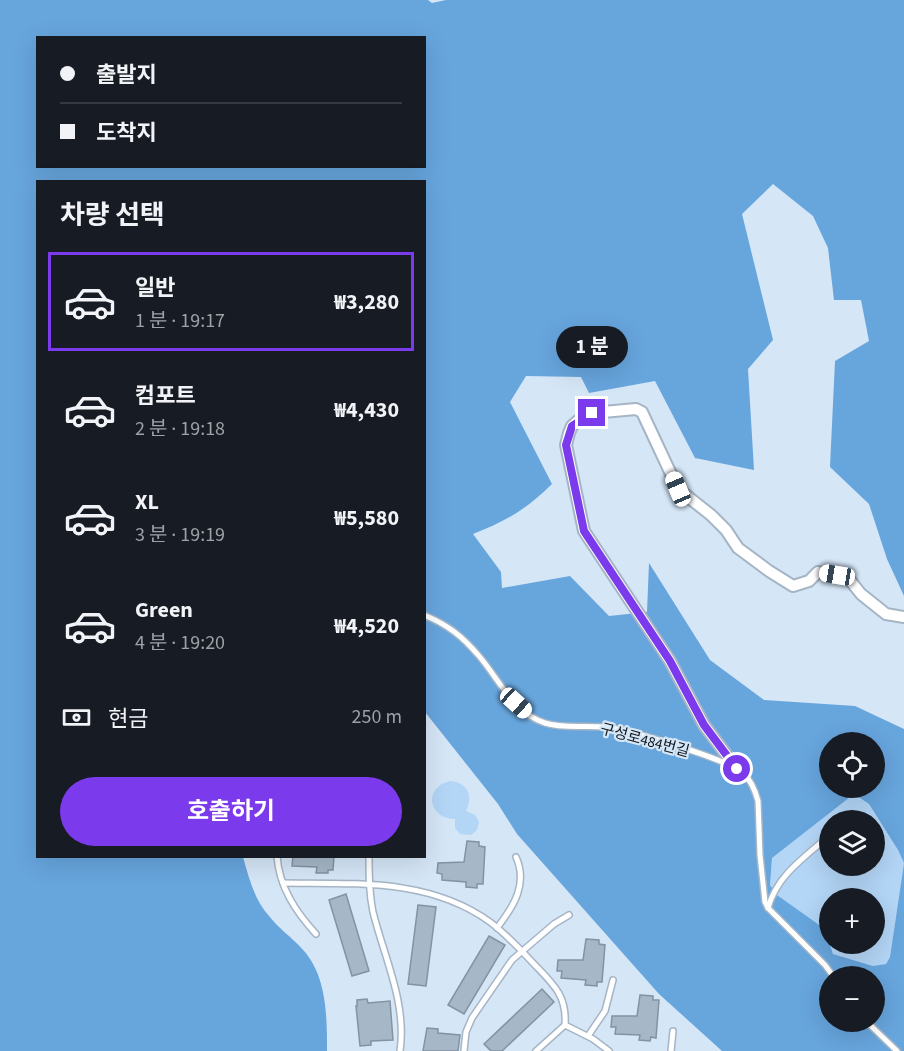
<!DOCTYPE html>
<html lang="ko">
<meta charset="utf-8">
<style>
:root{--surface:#171b24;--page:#20242c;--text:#f1f3f6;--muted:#9ea1a6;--line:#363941;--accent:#7c3aed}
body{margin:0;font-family:"Source Sans 3","Noto Sans KR",sans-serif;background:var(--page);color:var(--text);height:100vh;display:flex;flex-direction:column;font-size:22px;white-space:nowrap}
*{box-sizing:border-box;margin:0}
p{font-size:20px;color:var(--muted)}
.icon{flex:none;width:33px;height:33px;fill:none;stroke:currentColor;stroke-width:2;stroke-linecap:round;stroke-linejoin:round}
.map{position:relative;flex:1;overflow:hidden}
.panel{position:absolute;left:36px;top:180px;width:390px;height:678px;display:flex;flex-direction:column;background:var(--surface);border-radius:0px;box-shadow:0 6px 24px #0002}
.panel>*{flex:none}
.guide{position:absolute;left:36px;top:36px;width:390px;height:132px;border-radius:0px;box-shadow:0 6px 24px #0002;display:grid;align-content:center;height:132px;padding:0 24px;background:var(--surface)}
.controls{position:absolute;left:819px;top:732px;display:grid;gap:12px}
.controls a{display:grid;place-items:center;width:66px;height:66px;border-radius:50%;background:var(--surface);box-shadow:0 6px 24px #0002;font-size:30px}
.end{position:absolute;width:27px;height:27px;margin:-14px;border:8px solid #7c3aed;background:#fff;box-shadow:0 0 0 3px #fff}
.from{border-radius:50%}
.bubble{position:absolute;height:42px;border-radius:21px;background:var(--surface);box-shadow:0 6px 24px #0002;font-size:20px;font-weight:700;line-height:42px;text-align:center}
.car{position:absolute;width:18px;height:36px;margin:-18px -9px;border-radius:8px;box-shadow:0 0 4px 2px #0007;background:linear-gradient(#fff 24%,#345 0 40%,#fff 0 76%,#345 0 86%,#fff 0)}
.guide b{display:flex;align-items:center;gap:21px;height:57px;font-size:22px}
.guide b+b{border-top:2px solid var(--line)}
.guide i{width:15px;height:15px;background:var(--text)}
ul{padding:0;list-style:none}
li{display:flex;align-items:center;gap:18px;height:99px;margin:0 12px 9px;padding:0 12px;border:3px solid transparent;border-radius:0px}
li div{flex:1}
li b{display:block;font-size:22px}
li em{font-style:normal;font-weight:700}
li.on{border-color:var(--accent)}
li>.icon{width:54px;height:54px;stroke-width:1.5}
h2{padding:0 24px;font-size:27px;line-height:72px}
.pay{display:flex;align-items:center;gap:15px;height:66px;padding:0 24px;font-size:22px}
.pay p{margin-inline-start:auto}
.action{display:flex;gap:12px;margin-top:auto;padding:12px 24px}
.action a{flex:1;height:69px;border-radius:36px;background:var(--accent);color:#fff;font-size:24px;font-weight:700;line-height:69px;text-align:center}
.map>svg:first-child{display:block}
.green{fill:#b3d5f6;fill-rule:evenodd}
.forest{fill:#67a5dd;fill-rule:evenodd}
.building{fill:#a6b7c7;stroke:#8393a2;stroke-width:1.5}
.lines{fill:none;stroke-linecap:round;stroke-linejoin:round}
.service-casing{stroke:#a5b5c5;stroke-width:8}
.minor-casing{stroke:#a5b5c5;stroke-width:14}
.service{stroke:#fff;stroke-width:5}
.minor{stroke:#fff;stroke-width:10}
.route{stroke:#7c3aed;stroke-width:8}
.labels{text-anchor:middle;stroke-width:4.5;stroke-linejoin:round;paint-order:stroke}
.street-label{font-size:15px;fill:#0f151a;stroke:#d5e6f7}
</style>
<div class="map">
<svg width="904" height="1051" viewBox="0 0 904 1051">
<rect width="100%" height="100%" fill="#d5e6f7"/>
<g class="green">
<path d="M450,781c17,1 24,15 16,30l9,4 4,7 -2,8 -6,5 -11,-1 -5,-6v-9c-27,0 -32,-32 -5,-38z"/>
<path d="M854,794l15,10 29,46 6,13 -14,94 -4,7 -13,2 -40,-12 -2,-10h43v-46h-44l-1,35 -52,-38 -7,-10 2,-27zM830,820h44v46h-44z"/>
</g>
<path class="forest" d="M0,0h428l4,3 14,-3h458v596l-17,-37 -18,-55 -39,-37 5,-106 34,-20 -8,-41h-27l-6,-52 -15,-32 -40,-32 -31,30 31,126 -25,29 6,101 -59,-12 -40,-77 -66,12 -8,-16 -55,-1 -16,26 42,82c-25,25 -46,37 -79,50l28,38 1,16 68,-12 39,40 38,-4 2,-49 61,97 54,40 91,6 49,23v322h-182l-63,-57 -142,-160 -19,-30 -73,-92 -1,-530h-386v674l205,1c6,21 11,42 26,59 13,17 34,28 44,48 14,25 14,59 14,87h-327zM38,38h386v128h-386zM830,742h44v46h-44zM854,794l15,10 29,46 6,13 -14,94 -4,7 -13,2 -40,-12 -3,-10 -1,-12 -52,-37 -7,-10 2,-27zM830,976h44v46h-44z"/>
<g class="building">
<polygon points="467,841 479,842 479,846 485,847 483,884 477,884 477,888 466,887 466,882 442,880 442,874 437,873 438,863 464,862"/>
<polygon points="293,856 334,856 333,870 328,870 328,873 316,873 317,867 292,866"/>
<polygon points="346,894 369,971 352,976 329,900"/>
<polygon points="418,905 436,907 426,986 408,984"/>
<polygon points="489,936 505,945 464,1014 448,1005"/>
<polygon points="586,939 599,940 599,944 605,945 602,982 597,982 597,986 585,985 586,980 561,978 562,971 557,971 558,960 583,960"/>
<polygon points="542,989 554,1002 502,1051 491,1051 484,1044"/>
<polygon points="640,995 653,996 653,1000 659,1000 656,1038 651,1037 650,1041 639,1040 640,1035 615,1034 616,1027 611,1027 612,1016 637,1016"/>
<polygon points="367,999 368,1003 390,1001 393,1040 371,1041 371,1045 360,1046 356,1006 357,1006 357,1000"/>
<polygon points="427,1028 438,1029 438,1033 460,1035 458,1051 423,1051"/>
</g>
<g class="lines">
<defs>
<g id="service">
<path d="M424,615c24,10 38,21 55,41 20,23 34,57 66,67 19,6 40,2 59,4 24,2 122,32 139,46 8,7 12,17 15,28l2,54 5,47 3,6 57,57 8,11"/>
<path d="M277,856c2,31 19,56 39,78"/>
<path d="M369,856c0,19 0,37 4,56 11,45 34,91 27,139"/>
<path d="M283,883c72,1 146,-5 207,39 16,12 30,27 43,41 20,21 34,32 32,62"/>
<path d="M768,908c9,-33 37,-51 62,-73"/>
<path d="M497,928c17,-22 31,-44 19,-71"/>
<polyline points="867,1022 897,1051"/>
<polyline points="588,1036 605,1011 613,980"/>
<polyline points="464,1051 466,1032 472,1018 512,960 554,924 569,915"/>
<polyline points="536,1051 565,1025 593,1039 609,1051"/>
<polyline points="671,1051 673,1031"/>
</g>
<polyline id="minor" points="737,769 704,725 670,661 584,531 566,445 569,433 572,426 580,419 592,413 636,409 642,412 678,489 711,515 726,530 738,548 769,571 793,586 809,581 818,572 849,579 861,594 886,614 904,617"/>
</defs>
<use href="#service" class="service-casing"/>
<use href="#minor" class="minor-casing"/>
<use href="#service" class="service"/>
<use href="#minor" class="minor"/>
</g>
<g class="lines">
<polyline class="route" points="592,413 572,426 566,445 584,531 670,661 704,725 737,769"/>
</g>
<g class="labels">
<g class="street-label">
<text transform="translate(645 740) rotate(15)" y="5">구성로484번길</text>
</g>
</g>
</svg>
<div class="controls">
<a><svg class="icon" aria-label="locate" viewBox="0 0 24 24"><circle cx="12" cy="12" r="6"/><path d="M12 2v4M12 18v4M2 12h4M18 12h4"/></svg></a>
<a><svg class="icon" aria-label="layers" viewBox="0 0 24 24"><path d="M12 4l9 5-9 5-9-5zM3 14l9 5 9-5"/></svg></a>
<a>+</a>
<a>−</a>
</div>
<i class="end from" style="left:737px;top:769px"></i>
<i class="end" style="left:592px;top:413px"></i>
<div class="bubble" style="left:556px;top:326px;width:72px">1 분</div>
<i class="car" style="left:678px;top:489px;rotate:337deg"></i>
<i class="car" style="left:837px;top:575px;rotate:279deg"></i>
<i class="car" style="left:516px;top:703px;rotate:132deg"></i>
<div class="guide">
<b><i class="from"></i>출발지</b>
<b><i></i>도착지</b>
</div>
<section class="panel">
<h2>차량 선택</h2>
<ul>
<li class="on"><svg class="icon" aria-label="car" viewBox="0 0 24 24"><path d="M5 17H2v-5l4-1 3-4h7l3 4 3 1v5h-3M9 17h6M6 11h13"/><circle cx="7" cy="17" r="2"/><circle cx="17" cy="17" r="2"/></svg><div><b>일반</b><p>1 분 · 19:17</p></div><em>₩3,280</em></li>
<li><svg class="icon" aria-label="car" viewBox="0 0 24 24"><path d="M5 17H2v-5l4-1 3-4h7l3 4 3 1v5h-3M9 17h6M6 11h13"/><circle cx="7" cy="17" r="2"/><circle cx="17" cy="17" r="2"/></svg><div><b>컴포트</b><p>2 분 · 19:18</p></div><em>₩4,430</em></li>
<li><svg class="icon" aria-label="car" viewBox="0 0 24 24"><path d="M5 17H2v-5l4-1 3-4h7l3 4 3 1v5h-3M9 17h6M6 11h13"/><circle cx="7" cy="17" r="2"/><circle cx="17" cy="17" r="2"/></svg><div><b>XL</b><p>3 분 · 19:19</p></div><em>₩5,580</em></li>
<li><svg class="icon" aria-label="car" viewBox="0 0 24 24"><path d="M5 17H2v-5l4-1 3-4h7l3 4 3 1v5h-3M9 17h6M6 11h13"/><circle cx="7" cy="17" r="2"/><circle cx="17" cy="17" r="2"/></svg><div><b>Green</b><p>4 분 · 19:20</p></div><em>₩4,520</em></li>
</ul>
<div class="pay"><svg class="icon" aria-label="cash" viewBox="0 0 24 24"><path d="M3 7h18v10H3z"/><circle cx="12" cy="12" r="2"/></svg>현금<p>250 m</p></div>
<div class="action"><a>호출하기</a></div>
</section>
</div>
